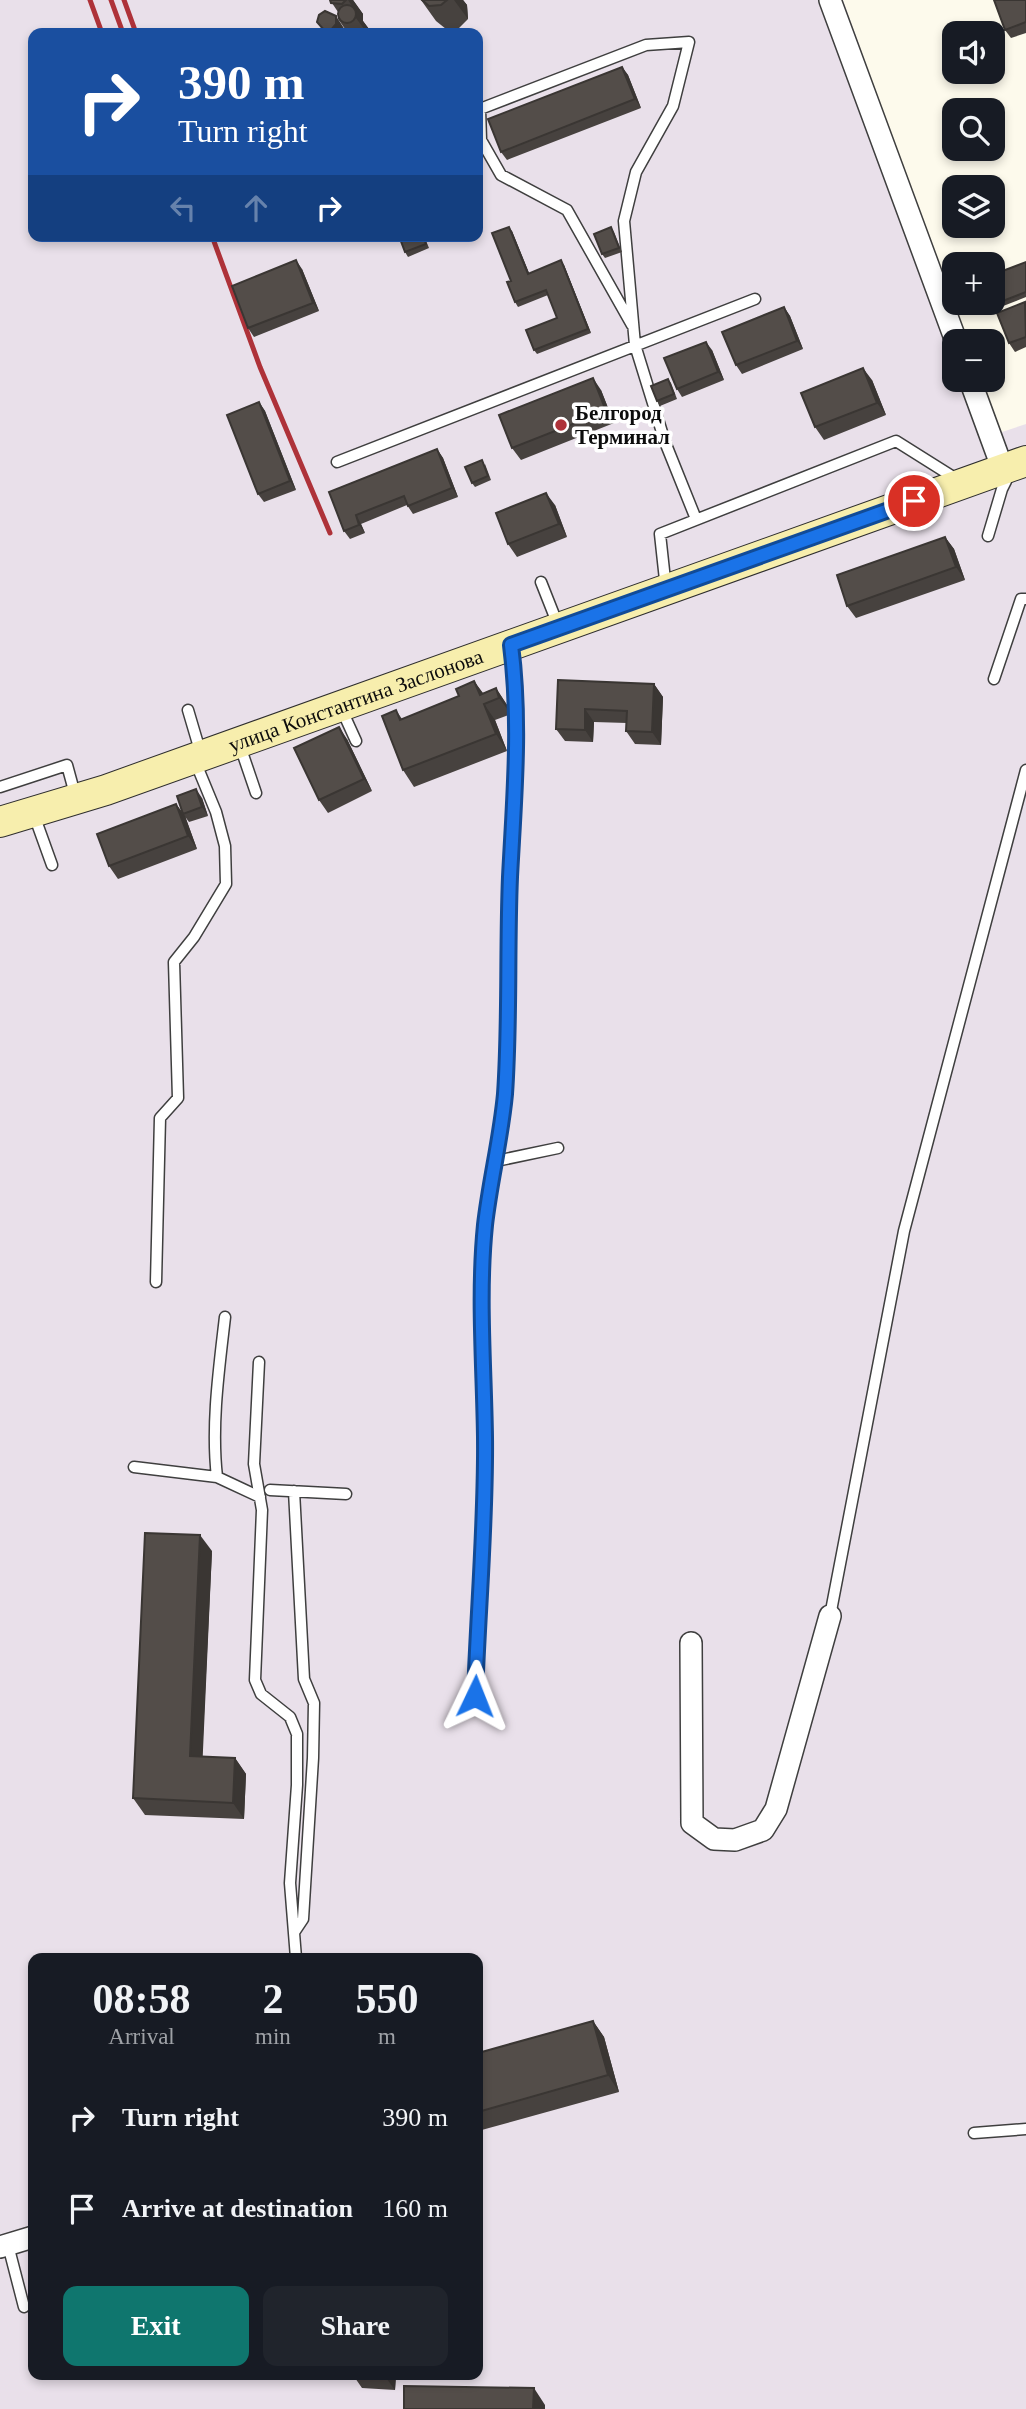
<!DOCTYPE html>
<meta charset="utf-8">
<style>
body{margin:0;font-family:Georgia,serif;background:#20242c;color:#f1f3f6;height:100vh;display:flex;flex-direction:column;font-size:26px;white-space:nowrap}
*{box-sizing:border-box;margin:0}
p{font-size:23px;color:#9ea1a6}
.icon{flex:none;width:38px;height:38px;fill:none;stroke:currentColor;stroke-width:2;stroke-linecap:round;stroke-linejoin:round}
.map{position:relative;flex:1;overflow:hidden}
.drawer{position:absolute;left:28px;top:1953px;width:455px;height:427px;display:flex;flex-direction:column;background:#171b24;border-radius:14px;box-shadow:0 4px 10px #0003}
.drawer>*{flex:none}
.hud{position:absolute;left:28px;top:28px;width:455px;height:214px;border-radius:14px;box-shadow:0 4px 10px #0003;background:#1a4fa0;color:#fff;overflow:hidden}
.tools{position:absolute;left:942px;top:21px;display:grid;gap:14px}
.tools a{display:grid;place-items:center;width:63px;height:63px;border-radius:14px;background:#171b24;box-shadow:0 4px 10px #0003;font-size:35px}
.pin{position:absolute;display:grid;place-items:center;width:60px;height:60px;color:#fff;margin:-30px;border:4px solid #fff;border-radius:50%;box-shadow:0 2px 7px #0007}
.me{position:absolute;width:77px;margin:-38px;rotate:2deg;stroke-linejoin:round;filter:drop-shadow(0 0 5px #0008)}
.turn{display:flex;align-items:center;gap:24px;height:147px;padding:0 35px;font-size:32px}
.turn .icon{width:91px;height:91px;stroke-width:2.5}
.turn b{display:block;font-size:49px;line-height:60px}
.lanes{display:flex;align-items:center;height:66px;padding:0 35px;background:#0003;justify-content:center;gap:35px;direction:ltr}
.lanes .off{opacity:.35}
.eta{display:flex;justify-content:space-evenly;align-items:center;height:119px;text-align:center}
.eta b{font-size:42px;font-weight:600;line-height:49px}
.action{display:flex;gap:14px;margin-top:auto;padding:14px 35px}
.action a{flex:1;height:80px;border-radius:14px;background:#0f766e;color:#fff;font-size:28px;font-weight:600;line-height:80px;text-align:center}
.action a+a{background:#20242c;color:#f1f3f6}
ul{padding:0;list-style:none}
li{display:flex;align-items:center;gap:21px;height:91px;padding:0 35px}
li div{flex:1}
li b{display:block;font-size:26px}
li em{font-style:normal}
.map>svg:first-child{display:block}
.industrial{fill:#e9e0ea;fill-rule:evenodd}
.lines{fill:none;stroke-linecap:round;stroke-linejoin:round}
.lane-casing{stroke:#3f3f3f;stroke-width:13}
.street-casing{stroke:#3f3f3f;stroke-width:24}
.secondary-casing{stroke:#2e2e2e;stroke-width:32}
.lane{stroke:#fff;stroke-width:10}
.street{stroke:#fff;stroke-width:21}
.secondary{stroke:#f7eead;stroke-width:30}
.rail{stroke:#ae3239;stroke-width:5}
.wall{fill:#47423f}
.shaded-wall{fill:#3a3633}
.building{fill:#534d49;stroke:#3a3633;stroke-width:2}
.route-casing{stroke:#114b97;stroke-width:18}
.route{stroke:#1a73e8;stroke-width:12}
.poi-dot{fill:#ae3239;stroke:#fff;stroke-width:2.5}
.labels{text-anchor:middle;stroke-width:7;stroke-linejoin:round;paint-order:stroke}
.poi-label{font-size:21px;font-weight:bold;fill:#0c0c0c;stroke:#fff;text-anchor:start}
.street-label{font-size:21px;fill:#0c0c0c;stroke:#fff}
</style>
<div class="map">
<svg width="1026" height="2409" viewBox="0 0 1026 2409">
<rect width="100%" height="100%" fill="#fdfaec"/>
<path class="industrial" d="M0,0h843l123,341h-12v39h26l19,53 27,-9v1985h-1026zM33,33h445v203h-445zM33,1958h445v417h-445z"/>
<g class="lines">
<defs>
<path id="lane" d="M632,325l-65,-115 -66,-35 -20,-35 -1,-31 166,-64 43,-3 -16,64 -37,66 -12,49 11,124 30,97 31,77
M337,462l418,-163
M988,536l14,-47 4,-8 -2,-8
M541,582l17,43
M666,589l-6,-55 236,-93 62,39
M994,679l27,-80h5
M341,708l15,33
M188,710l13,44
M240,746l16,47
M0,787l67,-22 9,33
M34,815l18,50
M496,1161l62,-13
M156,1282l4,-164 18,-20 -4,-136 20,-25 32,-53 -1,-38 -9,-34 -21,-51
M225,1317c-6,52 -14,108 -8,160l43,20
M259,1362l-5,102 8,46 -7,170 6,14 29,23 7,17v51l-7,98 6,75
M134,1467l83,10
M270,1490l76,4
M294,1491l10,188 10,24 -1,55 -10,161 -8,12
M830,1616l74,-385 122,-461
M475,1696l10,-257 -3,-110 1,-71 3,-36 17,-109 6,-95 1,-128 7,-149 -1,-44 -5,-49
M974,2133l52,-4
M8,2245l16,62"/>
<path id="street" d="M830,0l126,341
M970,380l33,90
M691,1643l1,180 22,16 21,1 28,-10 13,-21 54,-193
M0,2247l33,-10"/>
<g id="secondary">
<path id="s1" d="M0,822l106,-32 920,-329"/>
</g>
</defs>
<use href="#lane" class="lane-casing"/>
<use href="#street" class="street-casing"/>
<use href="#secondary" class="secondary-casing"/>
<use href="#lane" class="lane"/>
<use href="#street" class="street"/>
<use href="#secondary" class="secondary"/>
<path class="rail" d="M90,0l12,33
M111,0l12,33
M124,0l12,33
M212,236l48,131 70,166"/>
</g>
<path class="wall" d="M330,0h23l10,14v7l9,12h-24l-10,-14v-7z
M421,0h42l4,5 1,14 -10,10h-12l-10,-8z
M1026,0v33l-15,5 -6,-8z
M317,22l30,11h-22z
M622,67l6,8 13,33 -134,52 -6,-8z
M611,227l3,5 8,20 -17,6 -3,-4z
M512,231l17,42 35,-8 27,68 -54,21 -3,-4 23,-32 -9,-23 -30,12 -3,-5 -4,-21z
M424,236l5,12 -21,9 -3,-5z
M1026,262v35l-28,11 -3,-4z
M302,269l17,42 -65,26 -6,-9z
M1026,304v43l-11,5 -6,-9z
M784,307l6,9 13,33 -61,25 -6,-9z
M712,350l12,30 -42,17 -5,-8z
M668,379l3,4 6,16 -17,7 -3,-5z
M872,380l14,35 -62,25 -9,-13z
M601,390l13,33 -93,37 -9,-12z
M259,402l6,9 31,79 -32,12 -6,-8z
M437,449l6,9 15,39 -45,17 -6,-9 -46,19 4,9 -15,6 -6,-8 -15,-39z
M485,464l6,16 -16,7 -3,-4z
M555,505l12,32 -50,20 -9,-13z
M945,537l9,12 11,31 -109,38 -9,-12z
M558,680l96,4 9,13 -2,48 -26,-1 -9,-13 1,-8 -33,-1 -1,20 -28,-1 -9,-12z
M474,681l9,12 13,-5 11,17 4,9 -16,6 12,31 -93,36 -11,-17 -7,-60 6,9 57,-23z
M347,739l25,52 -44,22 -9,-13z
M202,798l6,18 -19,6 -6,-8z
M176,804l9,12 12,33 -79,30 -9,-13z
M212,1551l-10,206 33,1 11,16 -2,45 -99,-4 -12,-17z
M593,2021l11,16 15,55 -141,39v-78z
M353,2375h43l-1,15 -33,-2z"/>
<path class="shaded-wall" d="M348,0h5l10,14v7l9,12h-5l-11,-15v-6z
M454,0h9l4,5 1,14z
M336,16l11,17h-14l-2,-3z
M622,67l6,8 13,33 -6,-9z
M509,227l3,4 19,47 -3,-4z
M296,260l6,9 17,42 -6,-8z
M561,260l3,5 27,68 -3,-4z
M784,307l6,9 13,33 -6,-8z
M706,342l6,8 12,30 -6,-8z
M863,368l9,12 14,35 -9,-12z
M593,378l8,12 13,33 -8,-12z
M259,402l6,9 31,79 -6,-9z
M437,449l6,9 15,39 -6,-9z
M546,493l9,12 12,32 -8,-13z
M356,515l5,9 4,9 -6,-8z
M945,537l9,12 11,31 -9,-13z
M474,681l12,17 -6,-3z
M654,684l9,13 -2,48 -9,-13z
M496,688l11,17 4,9 -12,-16z
M484,704l11,16 12,31 -11,-17z
M585,709l9,13 -1,20 -8,-12z
M339,727l8,12 25,52 -8,-12z
M196,789l6,9 6,18 -6,-9z
M176,804l9,12 12,33 -9,-13z
M200,1535l12,16 -10,221 -12,-16z
M235,1758l11,16 -2,45 -11,-16z
M593,2021l11,16 15,55 -11,-17z
M384,2375h12l-1,15z
M534,2388l11,17v4h-12z"/>
<path class="building" d="M330,0h16l-4,4 -11,-1z
M422,0h25l-6,5 -12,1z
M994,0h32v22l-21,8z
M338 14a9 9 0 1 1 18 0a9 9 0 1 1-18 0Z
M325,11l11,5v8l-5,6h-7l-7,-8 2,-7z
M622,67l13,32 -134,53 -13,-33z
M509,227l19,47 33,-14 27,69 -54,21 -8,-20 31,-12 -11,-28 -31,12 -8,-20 4,-1 -19,-48z
M611,227l8,21 -17,6 -8,-20z
M399,236h24l3,8 -21,8z
M296,260l17,43 -65,25 -16,-42z
M1026,262v30l-31,12 -3,-8v-21z
M1025,302l1,35 -17,6 -12,-30z
M784,307l13,34 -61,24 -14,-33z
M706,342l12,30 -41,17 -13,-31z
M863,368l14,35 -62,24 -14,-34z
M593,378l13,33 -94,37 -13,-33z
M668,379l6,15 -17,7 -6,-15z
M259,402l31,79 -32,13 -31,-79z
M437,449l15,39 -44,18 -4,-10 -48,19 3,10 -15,6 -15,-39z
M482,460l6,16 -16,7 -7,-16z
M546,493l13,31 -51,20 -12,-31z
M945,537l11,30 -109,39 -10,-31z
M558,680l96,4 -2,48 -26,-1 1,-20 -42,-2v21l-29,-1z
M474,681l6,14 16,-7 3,10 -15,6 12,30 -93,36 -21,-54 14,-6 4,10 59,-24 -3,-7z
M339,727l25,52 -45,21 -25,-52z
M196,789l6,18 -19,7 -6,-18z
M176,804l12,32 -79,30 -12,-32z
M145,1533l55,2 -10,221 45,2 -2,45 -100,-5z
M593,2021l15,54 -130,37v-59z
M404,2386l130,2 -1,21h-129z"/>
<g class="lines">
<defs>
<path id="route" d="M475,1696c3,-86 11,-174 10,-259 -1,-71 -7,-142 0,-212 5,-44 16,-87 20,-131 5,-72 2,-144 5,-217 4,-78 11,-154 1,-232l403,-144"/>
</defs>
<use href="#route" class="route-casing"/>
<use href="#route" class="route"/>
</g>
<circle class="poi-dot" cx="561" cy="425" r="7"/>
<g class="labels">
<g class="poi-label">
<text x="575" y="420">Белгород<tspan x="575" dy="24">Терминал</tspan></text>
</g>
<g class="street-label">
<text dy="7" stroke="none"><textPath href="#s1" startOffset="376">улица Константина Заслонова</textPath></text>
</g>
</g>
</svg>
<div class="tools">
<a><svg class="icon" aria-label="sound" viewBox="0 0 24 24"><path d="M4 9h4l5-4v14l-5-4H4zM17 9q2 3 0 6"/></svg></a>
<a><svg class="icon" aria-label="search" viewBox="0 0 24 24"><circle cx="10" cy="10" r="6"/><path d="M15 15l6 6"/></svg></a>
<a><svg class="icon" aria-label="layers" viewBox="0 0 24 24"><path d="M12 4l9 5-9 5-9-5zM3 14l9 5 9-5"/></svg></a>
<a>+</a>
<a>−</a>
</div>
<div class="pin" style="left:914px;top:501px;background:#d93025"><svg class="icon" aria-label="arrive" viewBox="0 0 24 24"><path d="M6 21V4h12l-3 4 3 4H6"/></svg></div>
<svg class="me" style="left:475px;top:1696px" viewBox="-20 -20 40 40"><path d="M0-17L14 15 0 8-14 15z" fill="#1a73e8" stroke="#fff" stroke-width="4"/></svg>
<div class="hud">
<div class="turn"><svg class="icon" aria-label="right" viewBox="0 0 24 24"><path d="M7 20v-9h11M14 6l5 5-5 5"/></svg><div><b>390 m</b>Turn right</div></div>
<div class="lanes"><svg class="icon off" aria-label="left" viewBox="0 0 24 24"><path d="M17 20v-9H6M10 6l-5 5 5 5"/></svg><svg class="icon off" aria-label="ahead" viewBox="0 0 24 24"><path d="M12 20V5M6 11l6-6 6 6"/></svg><svg class="icon" aria-label="right" viewBox="0 0 24 24"><path d="M7 20v-9h11M14 6l5 5-5 5"/></svg></div>
</div>
<section class="drawer">
<div class="eta">
<div><b>08:58</b><p>Arrival</p></div>
<div><b>2</b><p>min</p></div>
<div><b>550</b><p>m</p></div>
</div>
<ul>
<li><svg class="icon" aria-label="right" viewBox="0 0 24 24"><path d="M7 20v-9h11M14 6l5 5-5 5"/></svg><div><b>Turn right</b></div><em>390 m</em></li>
<li><svg class="icon" aria-label="arrive" viewBox="0 0 24 24"><path d="M6 21V4h12l-3 4 3 4H6"/></svg><div><b>Arrive at destination</b></div><em>160 m</em></li>
</ul>
<div class="action"><a>Exit</a><a>Share</a></div>
</section>
</div>
